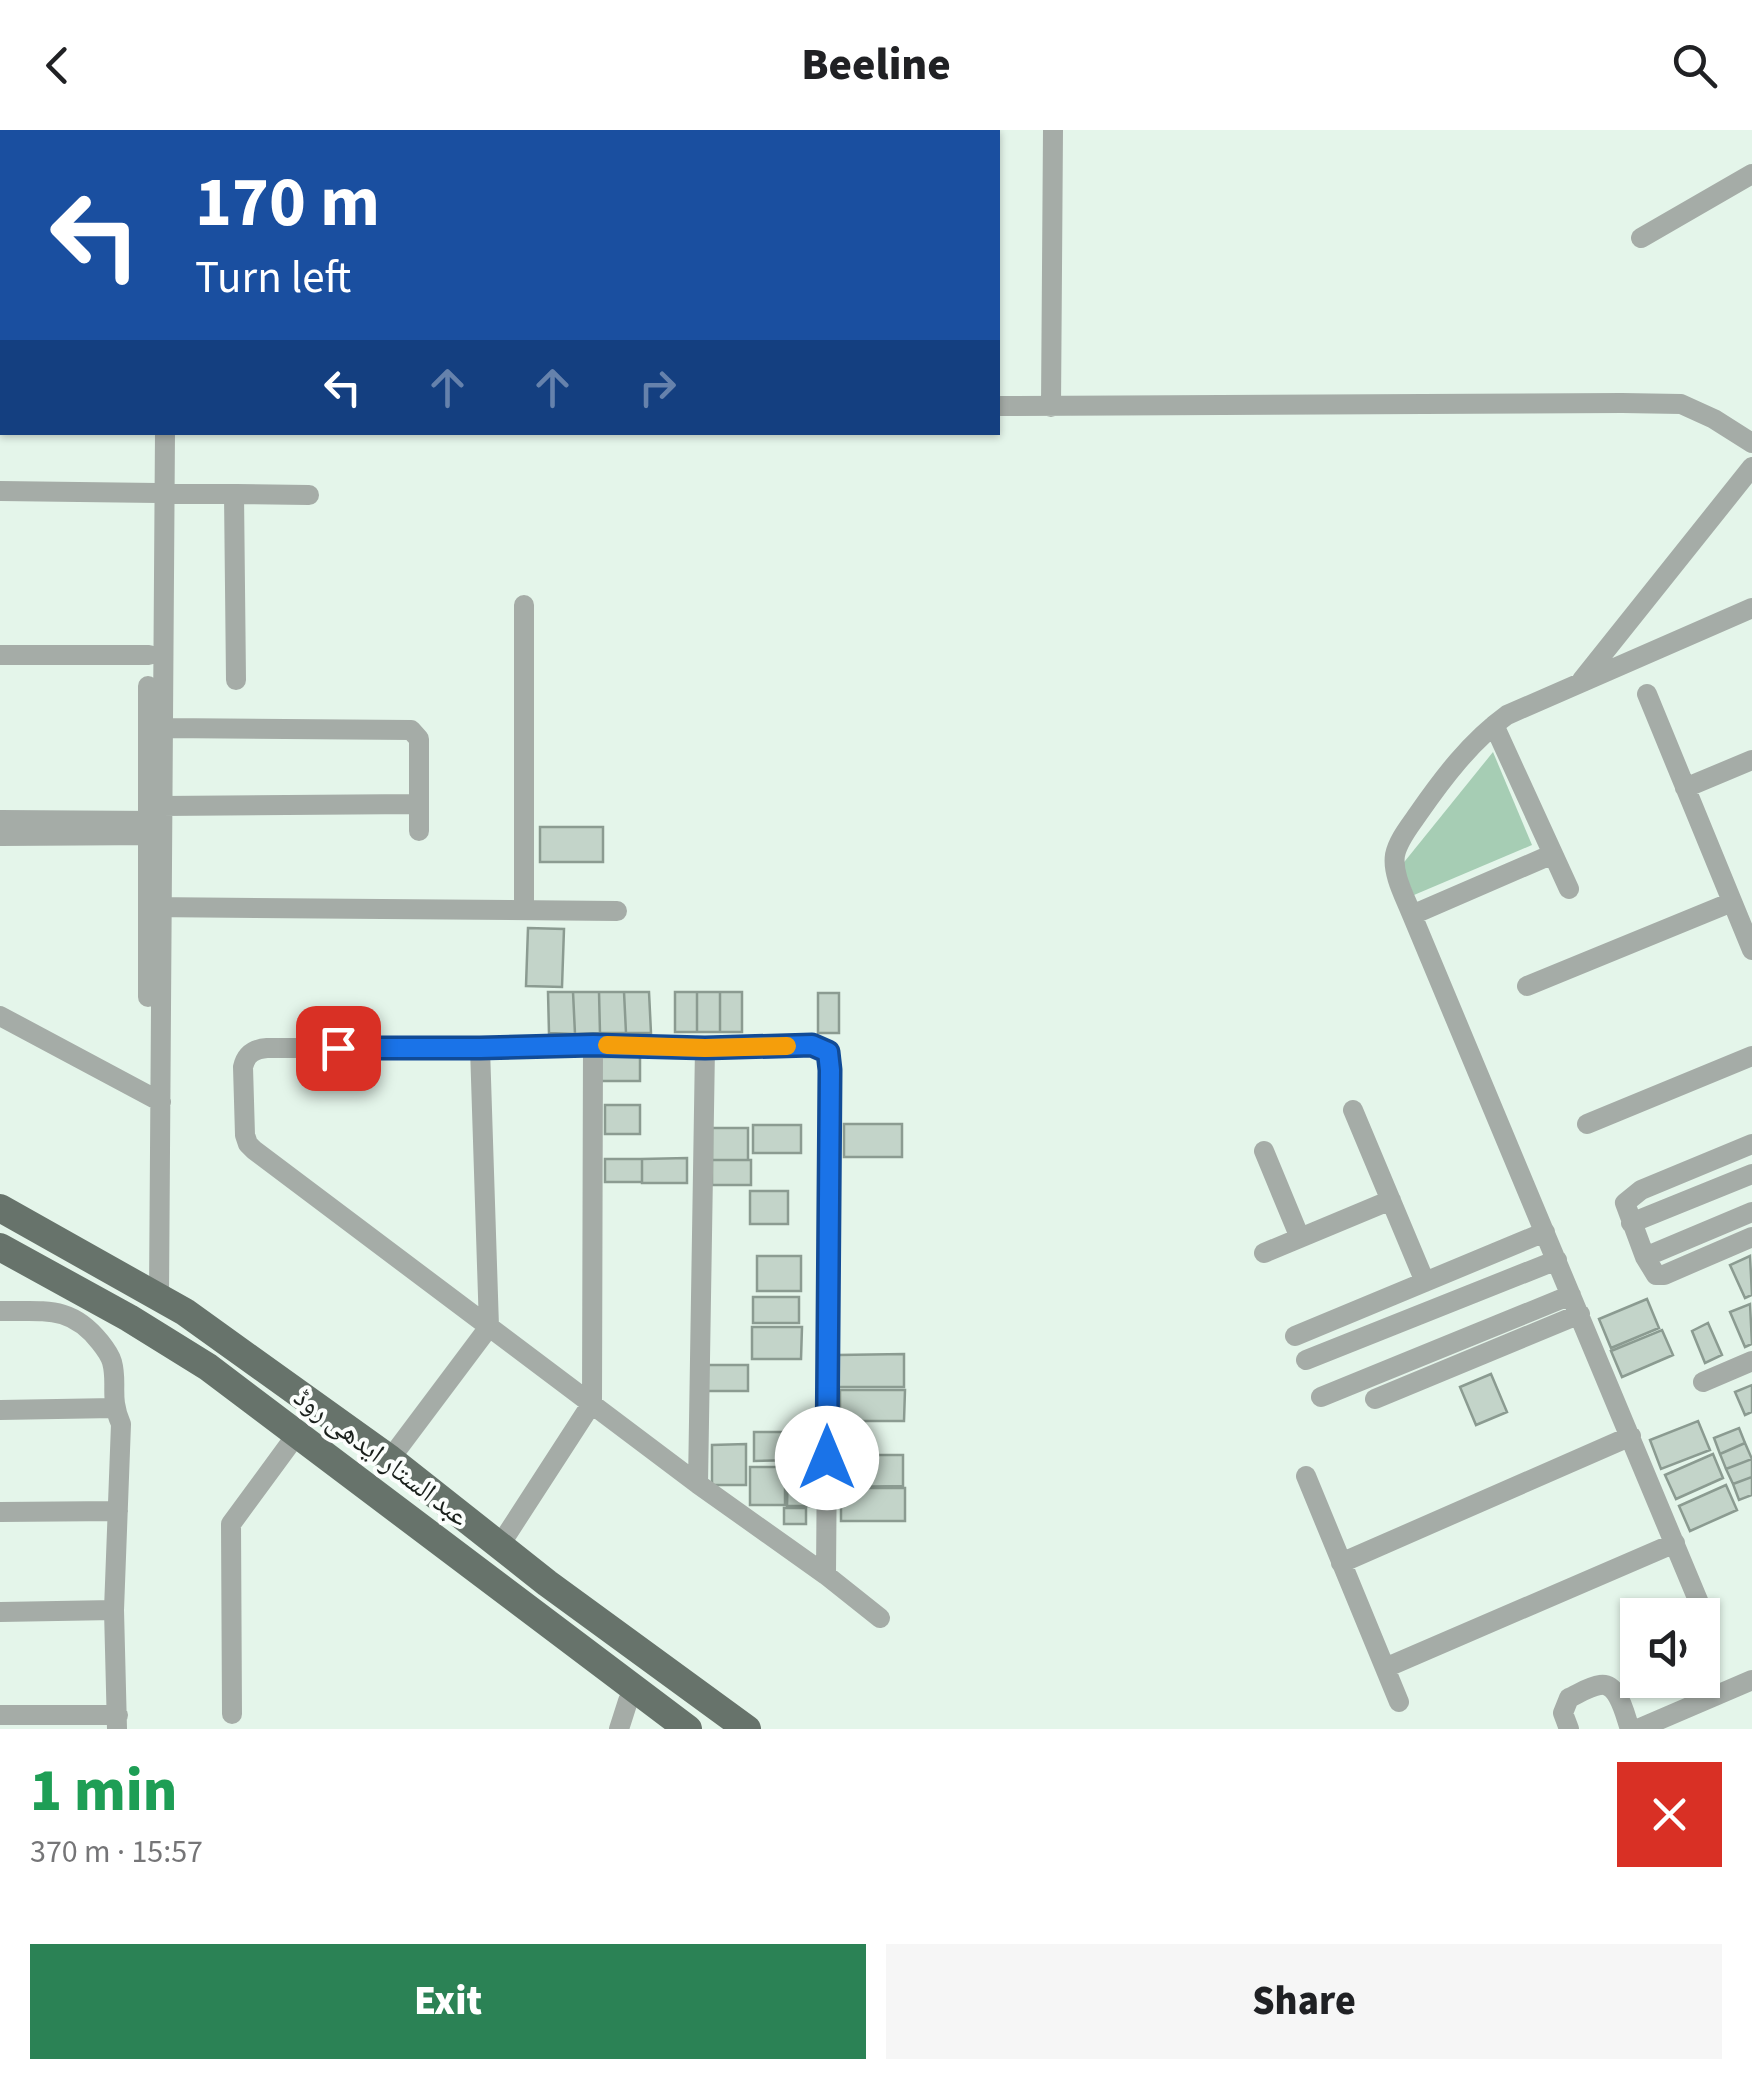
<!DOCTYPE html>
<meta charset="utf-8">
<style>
body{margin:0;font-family:"Source Sans 3","Noto Naskh Arabic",sans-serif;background:#f6f6f6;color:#202124;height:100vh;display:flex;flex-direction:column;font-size:38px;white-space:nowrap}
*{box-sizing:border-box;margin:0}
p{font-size:32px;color:#757577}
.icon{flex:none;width:55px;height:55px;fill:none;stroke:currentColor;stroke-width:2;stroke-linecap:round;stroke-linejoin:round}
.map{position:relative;height:1599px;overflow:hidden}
.details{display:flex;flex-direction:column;background:#fff;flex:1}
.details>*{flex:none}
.hud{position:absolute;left:0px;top:0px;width:1000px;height:305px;box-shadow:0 2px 8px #0004;background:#1a4fa0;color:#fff;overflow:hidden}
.buttons{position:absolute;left:1620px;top:1468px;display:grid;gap:20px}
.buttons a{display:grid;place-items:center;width:100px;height:100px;border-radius:0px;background:#fff;box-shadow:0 2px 8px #0004;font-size:50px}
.pin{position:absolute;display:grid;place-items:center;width:85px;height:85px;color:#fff;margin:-42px;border-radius:20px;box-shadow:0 5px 15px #0006}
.me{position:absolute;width:110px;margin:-55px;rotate:0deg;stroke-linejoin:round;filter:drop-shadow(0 0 8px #0008)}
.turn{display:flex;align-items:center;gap:35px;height:210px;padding:0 30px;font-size:45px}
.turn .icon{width:130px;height:130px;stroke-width:2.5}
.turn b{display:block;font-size:70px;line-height:85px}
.lanes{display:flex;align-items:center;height:95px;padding:0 30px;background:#0003;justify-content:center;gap:50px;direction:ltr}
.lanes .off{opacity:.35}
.round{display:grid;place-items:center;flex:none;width:105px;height:105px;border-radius:0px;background:#f6f6f6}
.headline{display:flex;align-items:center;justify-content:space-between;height:170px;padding:0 30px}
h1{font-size:60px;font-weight:800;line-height:75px;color:#1e9e55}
.button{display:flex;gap:20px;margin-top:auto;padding:20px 30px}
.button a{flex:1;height:115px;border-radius:0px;background:#2b8255;color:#fff;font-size:40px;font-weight:800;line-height:115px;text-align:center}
.button a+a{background:#f6f6f6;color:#202124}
header{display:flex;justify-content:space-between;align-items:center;height:130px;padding:0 30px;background:#fff;font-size:45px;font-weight:800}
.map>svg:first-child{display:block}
.green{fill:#a6cdb4}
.building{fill:#c3d4c9;stroke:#8b9b91;stroke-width:2.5}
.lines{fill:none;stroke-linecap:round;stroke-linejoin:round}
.minor{stroke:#a5aca7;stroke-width:20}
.major{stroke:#67736b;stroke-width:28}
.route-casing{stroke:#114b97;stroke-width:25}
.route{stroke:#1a73e8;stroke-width:18}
.slow{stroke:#f59e0b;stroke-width:18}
.labels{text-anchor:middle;stroke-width:8;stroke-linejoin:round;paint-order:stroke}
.street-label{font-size:28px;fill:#1b211d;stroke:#fbfefc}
</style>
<header><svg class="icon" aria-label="back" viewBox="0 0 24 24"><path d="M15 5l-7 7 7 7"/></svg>Beeline<svg class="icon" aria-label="search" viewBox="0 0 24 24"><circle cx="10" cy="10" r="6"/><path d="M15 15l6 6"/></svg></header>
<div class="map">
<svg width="1752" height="1599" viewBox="0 0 1752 1599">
<rect width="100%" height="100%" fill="#e4f5ea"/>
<path class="green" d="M1493,622l39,93 -118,50 -13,-29z"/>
<path class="building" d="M540,697h63v35h-63z
M528,798l36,1 -2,58 -36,-1z
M548,862h25l2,42 -26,-1z
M573,862h26l1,41 -25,1z
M599,862h25l2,41h-26z
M624,862h25l2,41h-25z
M675,862h22v40h-22z
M697,862h23v40h-23z
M720,862h22v40h-22z
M818,863h21v40h-21z
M600,927h40v24h-40z
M605,975h35v29h-35z
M844,994h58v33h-58z
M753,995h48v28h-48z
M712,998h36v32h-36z
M687,1028v25h-45v-24z
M605,1029h37v23h-37z
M712,1030h39v25h-39z
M750,1061h38v33h-38z
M757,1126h44v35h-44z
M1750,1126l2,39 -7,3 -15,-33z
M753,1167h46v26h-46z
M1647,1169l12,29 -48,20 -12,-29z
M1750,1174l2,40 -7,3 -15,-35z
M1708,1193l14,32 -17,8 -13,-32z
M752,1197h50l-1,32h-49z
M1662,1200l11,25 -51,22 -11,-26z
M904,1224v33h-66v-32z
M706,1235h42v26h-42z
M1491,1244l16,38 -31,13 -16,-38z
M1752,1255v27l-7,3 -10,-23z
M840,1260h65l-1,31h-64z
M1698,1291l12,29 -49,19 -11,-29z
M1739,1298l6,15 -25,11 -6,-16z
M754,1302h44v28l-44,1z
M1745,1313l7,16 -26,10 -6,-15z
M746,1314v41h-34v-40z
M1713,1324l10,24 -47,21 -11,-24z
M839,1325h64v31l-64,1z
M1752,1329v18l-19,7 -7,-15z
M788,1335h21v41h-22z
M750,1337h35v38h-35z
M1752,1347v18l-13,5 -6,-16z
M1726,1355l11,25 -47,21 -11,-25z
M841,1358h64v33h-64z
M784,1378h22v16h-22z"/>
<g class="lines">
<path class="minor" d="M1641,108l111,-64
M0,269h2
M998,276l624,-3 59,1 33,15 38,24
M1051,277l2,-277
M0,361l309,4
M234,364l2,186
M524,475v305
M0,525h149
M1582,550l170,-213
M1647,564l105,256
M1494,595l75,164
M162,598l249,2 8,9v92
M1685,658l67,-28
M162,676l256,-2
M0,690l158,1
M0,706l159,-1
M149,777l468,4
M1412,785l141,-61
M1527,856l205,-84
M148,867v-311
M0,886l161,86
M1353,980l72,172
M1587,994l165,-68
M1752,1014l-111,46 -16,13 20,54 11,18h8l88,-38
M1264,1021l36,87
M1631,1093l121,-49
M1264,1123l127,-53
M1645,1127l107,-45
M159,1166l6,-864
M0,1181c43,1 70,-7 100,31 4,5 10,13 12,20 6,22 -3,35 9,62l-7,186 3,119
M1295,1206l250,-104
M1306,1230l251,-100
M1703,1252l49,-21
M1321,1267l250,-102
M1375,1269l205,-85
M0,1280l114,-2
M390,1329l99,-132 -9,-279
M1306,1346l93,226
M698,1354l7,-436
M0,1382l118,-1
M500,1415l92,-142 1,-358
M1341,1433l290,-127
M826,1445l4,-514 -2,-9 -16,-7 -107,3 -112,-3 -113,3h-213c-13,1 -21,6 -24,19l2,68 3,9 6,6 444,334 128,91 54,43
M0,1482l114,-2
M1705,1487l-293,-702c-7,-18 -20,-41 -17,-60 3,-15 15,-29 23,-41 25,-36 53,-73 89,-99l245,-107
M1385,1538l290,-125
M232,1584l-1,-190 66,-90
M0,1585h118
M619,1599l9,-28 8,-9
M1569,1599l-6,-16 6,-15c9,-4 21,-12 31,-13 19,-3 25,31 30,44
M1638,1599l114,-49"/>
<path class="major" d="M0,1078l185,104 205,147 157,124 200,146
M0,1117l129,71 79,49 480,362"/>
</g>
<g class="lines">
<defs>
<path id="route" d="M338,918h142l113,-3 112,3 107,-3 16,7 2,18 -3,388"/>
</defs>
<use href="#route" class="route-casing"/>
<use href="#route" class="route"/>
<path class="slow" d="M607,915l98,3 82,-2"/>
</g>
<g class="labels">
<g class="street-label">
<text transform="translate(382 1326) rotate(37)" y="10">عبد الستار ایدھی روڈ</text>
</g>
</g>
</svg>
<div class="buttons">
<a><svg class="icon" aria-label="sound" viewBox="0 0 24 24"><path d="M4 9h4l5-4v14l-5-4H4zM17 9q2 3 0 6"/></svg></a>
</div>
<div class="pin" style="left:338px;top:918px;background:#d93025"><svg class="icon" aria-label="arrive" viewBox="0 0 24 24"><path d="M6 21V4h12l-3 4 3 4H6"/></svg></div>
<svg class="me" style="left:827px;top:1328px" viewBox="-20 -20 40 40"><circle r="19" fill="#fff"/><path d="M0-13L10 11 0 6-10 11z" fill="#1a73e8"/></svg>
<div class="hud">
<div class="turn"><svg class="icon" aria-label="left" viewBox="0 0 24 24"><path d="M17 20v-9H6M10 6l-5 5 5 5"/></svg><div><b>170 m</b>Turn left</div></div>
<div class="lanes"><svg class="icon" aria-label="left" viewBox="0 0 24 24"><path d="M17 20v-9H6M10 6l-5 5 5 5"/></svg><svg class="icon off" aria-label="ahead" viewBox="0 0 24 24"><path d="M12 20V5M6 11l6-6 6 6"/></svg><svg class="icon off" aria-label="ahead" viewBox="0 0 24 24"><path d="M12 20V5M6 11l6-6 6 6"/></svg><svg class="icon off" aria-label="right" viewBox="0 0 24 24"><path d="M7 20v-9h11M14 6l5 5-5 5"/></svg></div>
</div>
</div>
<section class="details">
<div class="headline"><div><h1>1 min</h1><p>370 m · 15:57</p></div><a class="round" style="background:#d93025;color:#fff"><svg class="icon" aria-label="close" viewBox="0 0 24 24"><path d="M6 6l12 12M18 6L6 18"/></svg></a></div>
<div class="button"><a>Exit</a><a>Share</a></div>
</section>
